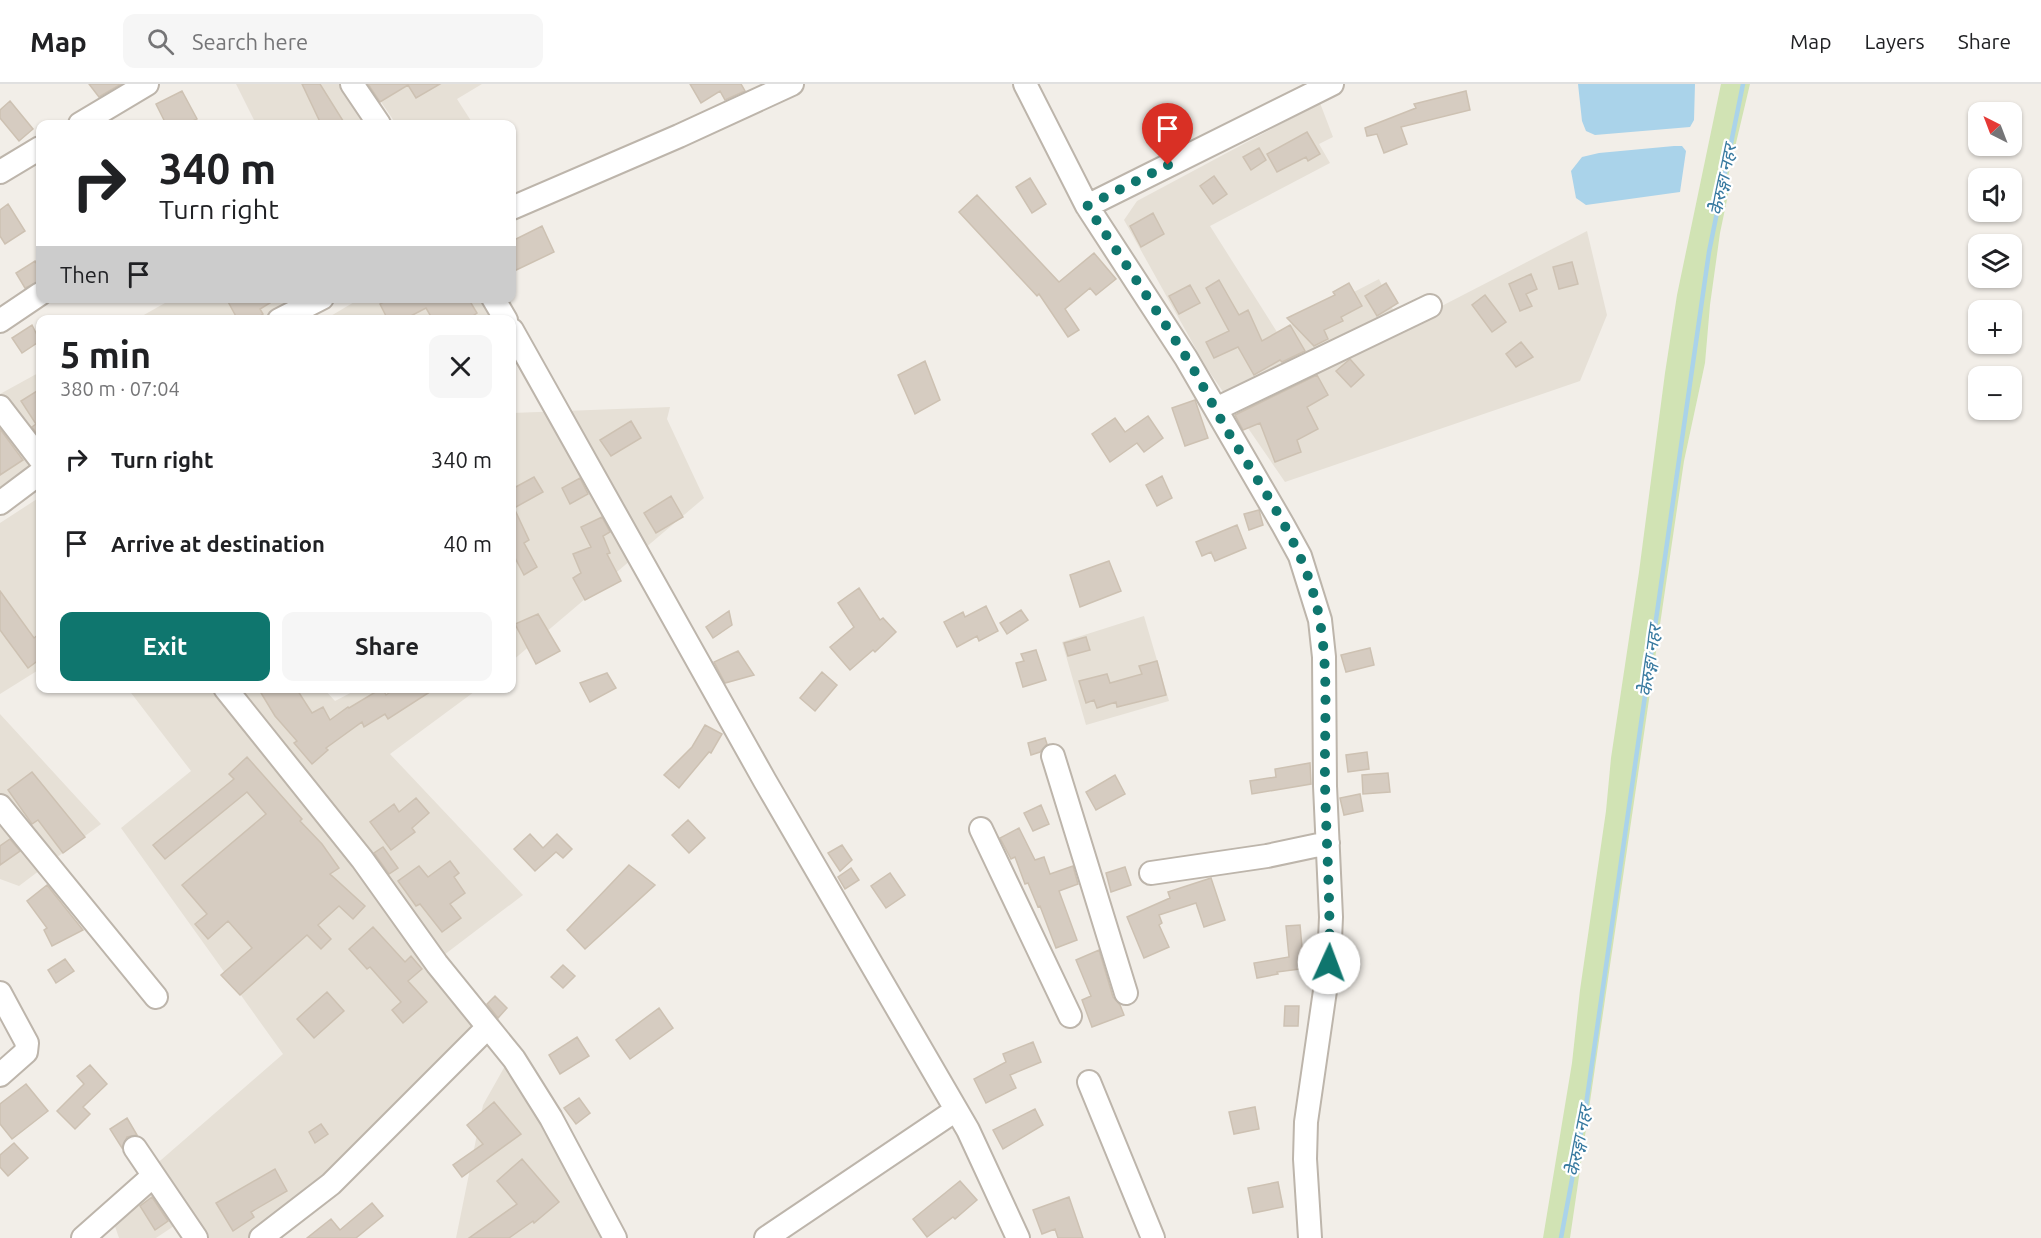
<!DOCTYPE html>
<meta charset="utf-8">
<style>
body{margin:0;font-family:Ubuntu,"Noto Sans Devanagari",sans-serif;background:#f6f6f6;color:#202124;height:100vh;display:flex;flex-direction:column;font-size:22px;white-space:nowrap}
*{box-sizing:border-box;margin:0}
p{font-size:20px;color:#757577}
.icon{flex:none;width:33px;height:33px;fill:none;stroke:currentColor;stroke-width:2;stroke-linecap:round;stroke-linejoin:round}
.map{position:relative;flex:1;overflow:hidden}
.panel{position:absolute;left:36px;top:231px;width:480px;height:378px;display:flex;flex-direction:column;background:#fff;border-radius:12px;box-shadow:0 2px 4px #0004}
.panel>*{flex:none}
.top-card{position:absolute;left:36px;top:36px;width:480px;height:183px;border-radius:12px;box-shadow:0 2px 4px #0004;background:#fff;color:#202124;overflow:hidden}
.needle{width:39px;rotate:318deg}
.tools{position:absolute;left:1968px;top:18px;display:grid;gap:12px}
.tools a{display:grid;place-items:center;width:54px;height:54px;border-radius:12px;background:#fff;box-shadow:0 2px 4px #0004;font-size:30px}
.pin{position:absolute;display:grid;place-items:center;width:51px;height:51px;color:#fff;margin:-62px -26px;border-radius:50% 50% 50% 0;rotate:-45deg;box-shadow:0 0 6px #0007}
.pin .icon{rotate:45deg}
.me{position:absolute;width:66px;margin:-33px;rotate:2deg;stroke-linejoin:round;filter:drop-shadow(0 0 4px #0008)}
.turn{display:flex;align-items:center;gap:21px;height:126px;padding:0 24px;font-size:27px}
.turn .icon{width:78px;height:78px;stroke-width:2.5}
.turn b{display:block;font-size:42px;line-height:51px}
.then{display:flex;align-items:center;height:57px;padding:0 24px;background:#0003;gap:12px;font-size:22px}
.round{display:grid;place-items:center;flex:none;width:63px;height:63px;border-radius:12px;background:#f6f6f6}
.headline{display:flex;align-items:center;justify-content:space-between;height:102px;padding:0 24px}
h1{font-size:36px;font-weight:700;line-height:45px}
.button{display:flex;gap:12px;margin-top:auto;padding:12px 24px}
.button a{flex:1;height:69px;border-radius:12px;background:#0f766e;color:#fff;font-size:24px;font-weight:700;line-height:69px;text-align:center}
.button a+a{background:#f6f6f6;color:#202124}
ul{padding:0;list-style:none}
li{display:flex;align-items:center;gap:18px;height:84px;padding:0 24px}
li div{flex:1}
li b{display:block;font-size:22px}
li em{font-style:normal}
header{display:flex;align-items:center;gap:36px;box-sizing:border-box;height:84px;padding:0 30px;background:#fff;border-bottom:2px solid #e0e0e0}
header strong{font-size:28px}
nav{display:flex;gap:33px;margin-inline-start:auto;font-size:21px}
.search{width:420px;height:54px;background:#f6f6f6;display:flex;align-items:center;gap:15px;box-sizing:border-box;padding:0 21px;border-radius:12px;color:#757577;font-size:22px}
.map>svg:first-child{display:block}
.residential{fill:#e6e0d6}
.green{fill:#d1e3b4}
.water{fill:#aad3ea}
.lines{fill:none;stroke-linecap:round;stroke-linejoin:round}
.stream{stroke:#aad3ea;stroke-width:4.5}
.building{fill:#d6ccc1;stroke:#cdc1b2;stroke-width:1.5}
.minor-casing{stroke:#bdb5ab;stroke-width:26}
.minor{stroke:#fff;stroke-width:22}
.route{stroke:#0f766e;stroke-width:10;stroke-dasharray:0 18}
.labels{text-anchor:middle;stroke-width:4.5;stroke-linejoin:round;paint-order:stroke}
.water-label{font-size:18px;font-style:italic;fill:#387aa0;stroke:#fff}
</style>
<header>
<strong>Map</strong>
<div class="search"><svg class="icon" aria-label="search" viewBox="0 0 24 24"><circle cx="10" cy="10" r="6"/><path d="M15 15l6 6"/></svg>Search here</div>
<nav><a>Map</a><a>Layers</a><a>Share</a></nav>
</header>
<div class="map">
<svg width="2041" height="1154" viewBox="0 0 2041 1154">
<rect width="100%" height="100%" fill="#f2eee8"/>
<path class="residential" d="M236,0h104l27,40h-111z
M369,0h113l-25,15 16,25h-77z
M1320,19l13,34 -14,7 11,19 -120,63 67,106 102,-53 22,48 186,-96 20,84 -27,66 -295,101 -79,-115 -82,-147 13,-19z
M361,214l123,1 12,21h-172z
M172,215h147l-34,20 -150,1z
M40,288v80l-40,-43v-15z
M670,323l-3,12 37,79 -192,163v-248z
M0,331l40,48 -40,34z
M40,413v172l-40,25v-171z
M1144,532l25,85 -83,24 -24,-83z
M128,605h87l268,343 -152,152 -81,54h-49l-15,-20 -30,20h-37l-11,-32 175,-152 -162,-226 70,-57z
M231,605h93l11,12 23,-12h120l-88,65 133,141 -83,63z
M0,630l101,110 -82,62 -19,-7z
M505,982l33,46 70,126h-152l27,-133z"/>
<path class="green" d="M1721,0h29l-23,97 2,9 -9,43 -10,72 -5,58 -21,98 -114,777h-27l29,-175 8,-73 26,-179 5,-53 28,-186 26,-199 12,-78z"/>
<path class="water" d="M1578,0h117l-1,36 -4,7 -95,8 -9,-4 -4,-10z
M1674,62h8l4,5 -6,41 -94,13 -10,-7 -5,-27 11,-14 17,-4z"/>
<g class="lines">
<path class="stream" d="M1561,1154l25,-133 123,-853 34,-168"/>
</g>
<path class="building" d="M89,0h32l-22,13z
M302,0h18l25,40h-24z
M368,0h72l-24,14 -8,-13 -28,17z
M690,0h51l4,7 -20,9 -5,-9 -19,12z
M182,7l15,28 -11,5h-20l-10,-20z
M1466,7l4,19 -69,17 6,17 -23,9 -7,-19 -10,2 -2,-8 51,-20 -2,-4z
M10,17l23,28 -14,12 -19,-23v-8z
M1307,48l13,22 -12,7 -2,-4 -29,15 -10,-18z
M1259,64l7,12 -15,10 -8,-13z
M1214,92l13,18 -14,10 -13,-18z
M1030,94l16,26 -14,9 -16,-26z
M977,111l82,87 35,-29 22,26 -20,16 -6,-7 -25,21 14,21 -11,7 -29,-43 -2,2 -78,-84z
M8,120l17,27 -20,13 -5,-8v-26z
M1153,129l11,21 -23,13 -11,-21z
M542,142l12,26 -42,20v-31z
M35,177l5,8v12l-15,7 -9,-15z
M1572,178l6,22 -19,5 -6,-22z
M1531,190l6,15 -11,5 6,12 -12,5 -11,-27z
M1219,196l20,35 9,-5 14,31 28,-16 15,26 -23,11 -2,-2 -26,15 -16,-28 -24,11 -8,-16 23,-11 -23,-43z
M1349,199l13,23 -21,11 2,4 -19,9 4,9 -14,7 -27,-28 48,-23 -2,-3z
M1386,199l12,20 -21,13 -12,-20z
M1190,201l10,18 -21,11 -10,-18z
M1485,211l21,27 -14,10 -20,-27z
M226,214h52l-18,11 3,5 -9,6h-16z
M391,214h77l9,15 -10,7h-34l-7,-12 -23,12h-15l-8,-16z
M32,241l8,16 -18,12 -10,-15z
M1521,258l12,15 -17,10 -10,-13z
M1350,275l14,16 -13,12 -15,-16z
M925,277l15,39 -25,14 -17,-39z
M1317,291l11,20 -21,12 11,22 -21,11 4,12 -26,10 -15,-39 -17,7 -8,-15z
M40,305v49l-8,-11 4,-3 -15,-23z
M1195,316l13,38 -23,8 -13,-38z
M1148,332l15,22 -19,14 -7,-9 -27,19 -18,-28 23,-16 10,14z
M631,337l10,17 -30,18 -11,-16z
M0,345l23,31 -23,15z
M1162,392l10,22 -15,8 -11,-21z
M534,393l9,15 -29,16 15,32 -5,3 13,24 -13,8 -12,-23v-63z
M580,394l8,16 -18,10 -8,-16z
M671,412l12,21 -27,16 -12,-20z
M1259,426l4,15 -14,5 -5,-16z
M602,433l8,15 -7,4 7,17 -3,1 14,27 -36,19 -12,-22 8,-5 -8,-19 18,-7 -10,-20z
M1237,441l9,23 -31,13 -4,-9 -9,4 -6,-14z
M1109,477l12,30 -41,16 -10,-32z
M859,504l21,32 3,-2 13,14 -21,20 -2,-2 -23,20 -20,-23 24,-20 -16,-24z
M0,507l34,47 6,-5v26l-12,9 -28,-38z
M986,522l12,25 -19,10 -2,-5 -20,11 -13,-25 19,-10 2,5z
M1021,526l7,10 -21,14 -7,-11z
M729,527l3,14 -19,13 -7,-11z
M538,530l22,37 -24,13 -21,-40z
M1086,553l4,13 -22,6 -4,-13z
M1370,564l4,17 -28,7 -5,-17z
M1036,566l10,30 -23,7 -7,-24 8,-2 -3,-7z
M738,567l16,24 -29,8 -11,-21z
M1157,577l9,34 -49,12 -1,-5 -19,6 -3,-8 -8,3 -7,-22 28,-7 3,9 32,-9 -3,-8z
M822,588l15,13 -22,26 -15,-13z
M607,589l9,15 -26,14 -10,-19z
M258,604h38l16,25 11,-6 7,13 18,-13 1,1 33,-20 4,7 10,-7h40l-48,31 -3,-5 -21,13 -2,-5 -36,26 2,2 -16,14 -18,-21 3,-2 -22,-25z
M705,641l17,9 -11,19 -2,-1 -30,36 -15,-13 28,-28z
M1045,654l2,6 -7,8 -9,3 -3,-12z
M1367,668l2,17 -21,3 -2,-17z
M247,673l55,62 -2,2 22,23 17,24 -9,6 35,32 -12,13 -14,-13 -21,19 13,14 -10,10 -14,-14 -67,60 -19,-20 31,-27 -24,-27 -20,18 -13,-15 12,-10 -25,-29 84,-71 -19,-22 -82,67 -12,-14 81,-66 -5,-5z
M1310,679l1,21 -59,10 -2,-13 26,-4 -1,-8z
M32,688l53,65 -22,16 -25,-33 -6,4 -24,-34z
M1388,689l2,19 -27,2 -1,-19z
M1115,691l10,19 -29,16 -10,-18z
M1360,710l3,17 -19,4 -4,-17z
M416,714l13,15 -17,15 3,4 -24,18 -21,-28 24,-18 5,8z
M1041,721l8,19 -16,7 -9,-18z
M688,736l17,18 -16,15 -17,-18z
M1019,744l16,32 9,-3 6,17 23,-8 5,18 -19,7 18,49 -21,8 -16,-42 -2,1 -10,-24 -3,1 -10,-27 -4,2 -11,-21z
M530,750l13,14 14,-14 15,15 -9,9 -7,-6 -21,19 -21,-22z
M10,755l10,12 -20,14v-19z
M842,761l10,15 -12,11 -12,-18z
M383,763l15,21 -9,6 -15,-21z
M450,777l9,12 -5,4 11,16 -15,11 11,14 -19,14 -22,-28 -4,2 -18,-25 21,-15 9,11z
M629,781l26,20 -70,64 -18,-19z
M1125,783l6,18 -20,7 -5,-19z
M851,784l8,12 -14,9 -7,-12z
M890,789l15,22 -19,13 -15,-22z
M1211,794l14,42 -21,7 -8,-24 -37,12 3,8 -3,2 10,22 -25,11 -17,-41 43,-19 -2,-6z
M47,801l36,45 -31,16 -8,-16 3,-2 -20,-27z
M1300,841l2,22 10,-2 2,22 -37,5 1,2 -21,4 -3,-15 35,-6 -3,-31z
M373,843l32,35 6,-6 11,13 -14,12 19,21 -24,21 -11,-13 9,-8 -31,-35 -3,2 -18,-20z
M1099,866l14,47 7,8 4,10 -32,12 -10,-27 9,-4 -15,-36z
M65,875l9,12 -18,12 -8,-13z
M563,881l12,11 -12,12 -12,-11z
M327,908l17,19 -30,27 -17,-19z
M495,912l12,12 -9,10 -11,-14z
M1285,922h14l-1,20h-14z
M659,924l14,20 -43,31 -14,-19z
M577,953l12,19 -29,18 -11,-19z
M1033,958l8,20 -31,13 6,13 -30,15 -12,-24 32,-17 -3,-8z
M90,981l17,19 -24,23 7,7 -15,15 -18,-18 27,-27 -7,-8z
M26,1000l22,27 -36,28 -12,-15v-20z
M579,1014l11,15 -14,11 -12,-16z
M494,1018l27,32 -59,43 -9,-12 30,-21 -16,-19z
M1255,1023l4,22 -25,5 -5,-22z
M1035,1025l8,16 -40,24 -10,-19z
M127,1034l10,17 -10,2 -5,11 -12,-19z
M321,1040l7,10 -13,9 -6,-11z
M14,1059l14,15 -20,18 -8,-9v-12z
M522,1075l37,43 -25,21 -1,-2 -24,17h-40l48,-34 -20,-23z
M275,1085l12,22 -36,21 3,5 -21,14 -17,-28z
M960,1097l17,19 -22,19 -2,-2 -26,20 -14,-18z
M1278,1098l5,25 -30,6 -5,-25z
M152,1113l16,24 -13,9 -15,-24z
M1069,1113l14,41h-25l-3,-9 -13,5 -9,-24z
M372,1119l11,13 -27,22h-49l24,-19 9,11z"/>
<g class="lines">
<defs>
<path id="minor" d="M352,0l27,40
M1025,0l62,122 99,152 97,167 17,31 20,64 4,37 1,129 6,131 -2,46 -23,159 -1,37 5,79
M80,40l67,-40
M0,88l40,-24
M1087,122l245,-122
M512,124l167,-72 113,-52
M493,214l13,22
M279,236l43,-22
M0,237l40,-27
M512,246l253,451 203,349 50,108
M0,323l40,52
M1216,325l214,-103
M0,419l40,-30
M225,604l137,171 75,105 77,95 37,59 64,120
M1053,672l73,237
M0,722l156,191
M981,745l89,187
M1151,789l116,-17 61,-13
M0,909l27,50 -1,9 -26,23
M1089,998l64,156
M135,1064l61,90
M83,1154l70,-62
M261,1154l70,-54 156,-156
M766,1154l190,-128"/>
</defs>
<use href="#minor" class="minor-casing"/>
<use href="#minor" class="minor"/>
</g>
<g class="lines">
<path class="route" d="M1168,81l-81,41c33,50 67,100 99,151 17,27 30,56 47,83 29,48 64,97 80,152 18,60 11,127 12,189 1,61 6,121 4,182"/>
</g>
<g class="labels">
<g class="water-label">
<text transform="translate(1723 96) rotate(-78)" y="6">केेरुङ्गा नहर</text>
<text transform="translate(1650 577) rotate(-82)" y="6">केेरुङ्गा नहर</text>
<text transform="translate(1579 1057) rotate(-79)" y="6">केेरुङ्गा नहर</text>
</g>
</g>
</svg>
<div class="tools">
<a><svg class="needle" viewBox="-14 -14 28 28"><path d="M0-13l5 13h-10z" fill="#e53935"/><path d="M0 13l5-13h-10z" fill="#757577"/></svg></a>
<a><svg class="icon" aria-label="sound" viewBox="0 0 24 24"><path d="M4 9h4l5-4v14l-5-4H4zM17 9q2 3 0 6"/></svg></a>
<a><svg class="icon" aria-label="layers" viewBox="0 0 24 24"><path d="M12 4l9 5-9 5-9-5zM3 14l9 5 9-5"/></svg></a>
<a>+</a>
<a>−</a>
</div>
<div class="pin" style="left:1168px;top:81px;background:#d93025"><svg class="icon" aria-label="arrive" viewBox="0 0 24 24"><path d="M6 21V4h12l-3 4 3 4H6"/></svg></div>
<svg class="me" style="left:1329px;top:879px" viewBox="-20 -20 40 40"><circle r="19" fill="#fff"/><path d="M0-13L10 11 0 6-10 11z" fill="#0f766e"/></svg>
<div class="top-card">
<div class="turn"><svg class="icon" aria-label="right" viewBox="0 0 24 24"><path d="M7 20v-9h11M14 6l5 5-5 5"/></svg><div><b>340 m</b>Turn right</div></div>
<div class="then">Then<svg class="icon" aria-label="arrive" viewBox="0 0 24 24"><path d="M6 21V4h12l-3 4 3 4H6"/></svg></div>
</div>
<section class="panel">
<div class="headline"><div><h1>5 min</h1><p>380 m · 07:04</p></div><a class="round"><svg class="icon" aria-label="close" viewBox="0 0 24 24"><path d="M6 6l12 12M18 6L6 18"/></svg></a></div>
<ul>
<li><svg class="icon" aria-label="right" viewBox="0 0 24 24"><path d="M7 20v-9h11M14 6l5 5-5 5"/></svg><div><b>Turn right</b></div><em>340 m</em></li>
<li><svg class="icon" aria-label="arrive" viewBox="0 0 24 24"><path d="M6 21V4h12l-3 4 3 4H6"/></svg><div><b>Arrive at destination</b></div><em>40 m</em></li>
</ul>
<div class="button"><a>Exit</a><a>Share</a></div>
</section>
</div>
